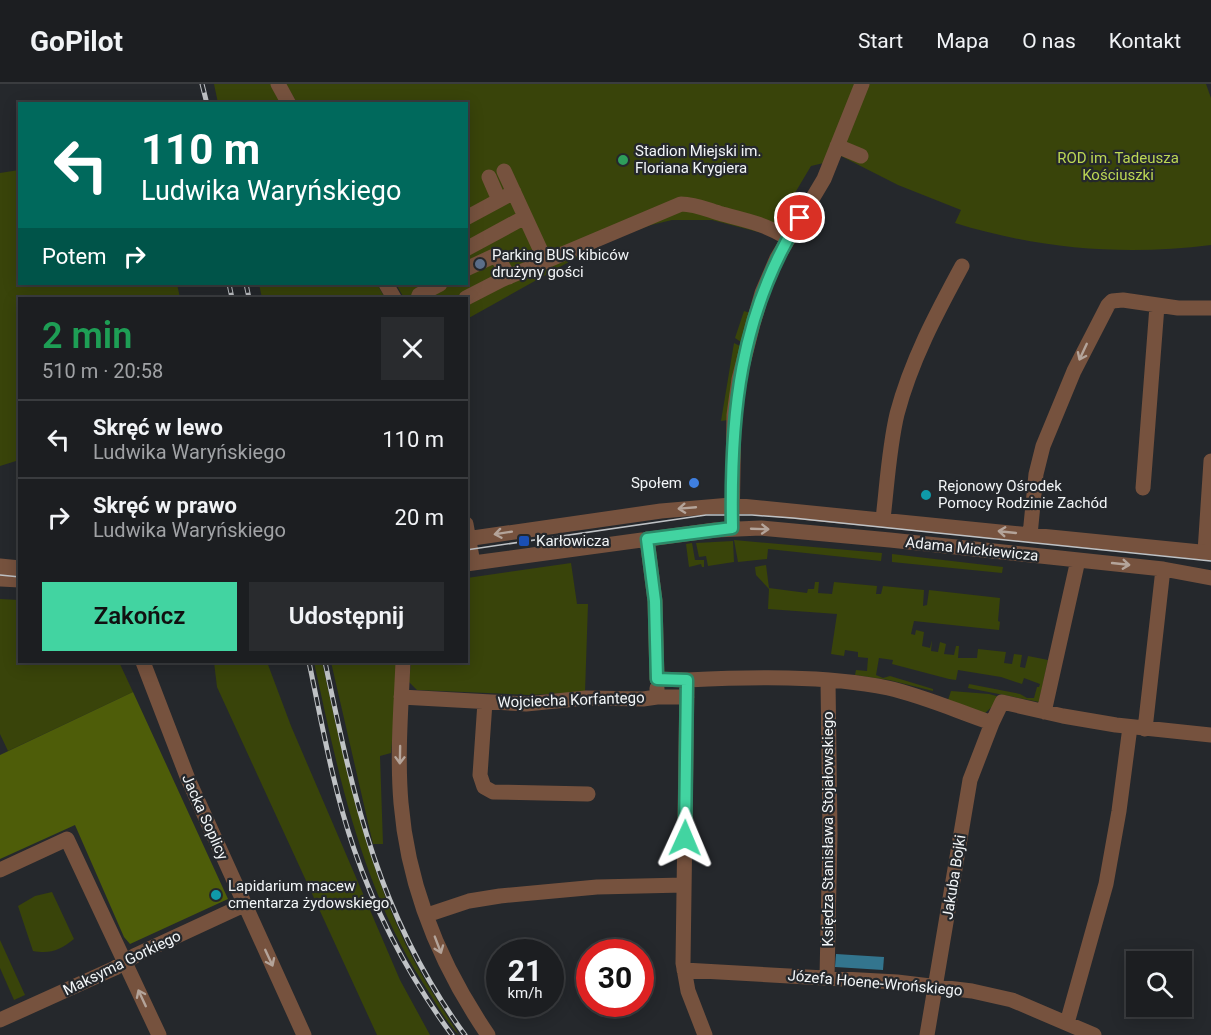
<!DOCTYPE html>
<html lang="pl">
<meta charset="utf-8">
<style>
body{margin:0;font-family:Roboto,sans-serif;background:#292b2e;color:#f1f3f6;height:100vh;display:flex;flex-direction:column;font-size:22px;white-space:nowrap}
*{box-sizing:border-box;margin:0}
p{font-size:20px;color:#a0a2a5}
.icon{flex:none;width:33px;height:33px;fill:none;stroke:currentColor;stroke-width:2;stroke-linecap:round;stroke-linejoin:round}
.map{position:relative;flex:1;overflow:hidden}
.details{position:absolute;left:18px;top:213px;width:450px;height:366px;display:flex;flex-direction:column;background:#1c1e21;border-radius:0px;box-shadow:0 3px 15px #0003,0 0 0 2px #3a3c3f}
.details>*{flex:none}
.banner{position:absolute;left:18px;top:18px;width:450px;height:183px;border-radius:0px;box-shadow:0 3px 15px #0003,0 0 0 2px #3a3c3f;background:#00695c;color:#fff;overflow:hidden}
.tools{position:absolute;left:1126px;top:867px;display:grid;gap:12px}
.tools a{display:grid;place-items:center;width:66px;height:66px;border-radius:0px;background:#1c1e21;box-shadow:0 3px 15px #0003,0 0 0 2px #3a3c3f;font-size:30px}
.speed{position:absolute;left:486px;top:855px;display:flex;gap:12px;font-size:30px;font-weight:700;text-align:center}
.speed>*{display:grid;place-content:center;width:78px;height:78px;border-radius:50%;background:#1c1e21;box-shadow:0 3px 15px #0003,0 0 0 2px #3a3c3f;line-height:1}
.speed small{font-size:15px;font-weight:400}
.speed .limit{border:9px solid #d22;background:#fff;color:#111}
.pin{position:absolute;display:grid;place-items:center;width:51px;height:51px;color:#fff;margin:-26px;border:3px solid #fff;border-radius:50%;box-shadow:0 2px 6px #0007}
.me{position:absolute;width:66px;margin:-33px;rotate:1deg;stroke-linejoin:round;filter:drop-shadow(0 0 4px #0008)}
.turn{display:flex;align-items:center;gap:21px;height:126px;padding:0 24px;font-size:27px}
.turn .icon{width:78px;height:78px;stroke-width:2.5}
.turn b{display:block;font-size:42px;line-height:51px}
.then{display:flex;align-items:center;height:57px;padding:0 24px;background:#0003;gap:12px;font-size:22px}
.round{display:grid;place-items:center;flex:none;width:63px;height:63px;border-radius:0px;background:#292b2e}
.headline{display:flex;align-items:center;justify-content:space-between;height:102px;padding:0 24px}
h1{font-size:36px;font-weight:600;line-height:45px;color:#1e9e55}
.action{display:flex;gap:12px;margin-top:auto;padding:12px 24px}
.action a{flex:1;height:69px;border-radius:0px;background:#42d4a1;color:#111;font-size:24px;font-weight:600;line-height:69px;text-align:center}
.action a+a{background:#292b2e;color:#f1f3f6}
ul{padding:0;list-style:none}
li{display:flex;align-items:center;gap:18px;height:78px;padding:0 24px;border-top:2px solid #3a3c3f}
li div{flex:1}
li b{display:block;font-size:22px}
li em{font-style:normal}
header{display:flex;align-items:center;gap:36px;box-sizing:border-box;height:84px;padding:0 30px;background:#1c1e21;border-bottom:2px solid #3a3c3f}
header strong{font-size:28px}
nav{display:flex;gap:33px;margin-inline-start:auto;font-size:21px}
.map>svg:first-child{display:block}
.green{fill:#39440a}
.forest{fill:#4e5d09}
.water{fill:#33758e}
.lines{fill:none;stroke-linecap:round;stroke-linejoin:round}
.minor{stroke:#76523e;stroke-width:15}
.tram{stroke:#bfc2c5;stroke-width:1.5}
.rail-casing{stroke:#bfc2c5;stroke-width:5}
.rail{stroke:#25282c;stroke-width:3;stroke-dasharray:9;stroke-linecap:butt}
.oneway{stroke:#b4a49a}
.route-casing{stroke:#2b8a69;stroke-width:15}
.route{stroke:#42d4a1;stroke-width:10}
.leisure-dot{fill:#2e9e5b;stroke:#25282c;stroke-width:2}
.service-dot{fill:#5c6f8a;stroke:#25282c;stroke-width:2}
.shop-dot{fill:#3f7fe0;stroke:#25282c;stroke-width:2}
.culture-dot{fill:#0f9aa8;stroke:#25282c;stroke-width:2}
.transit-dot{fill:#1a4fb4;stroke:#25282c;stroke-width:2}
.labels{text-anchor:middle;stroke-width:4.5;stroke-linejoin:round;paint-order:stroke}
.poi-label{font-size:15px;fill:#f2f5f7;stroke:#25282c;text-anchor:start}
.park-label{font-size:15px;fill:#bcd754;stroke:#25282c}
.street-label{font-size:15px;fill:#f2f5f7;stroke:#25282c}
</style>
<header>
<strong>GoPilot</strong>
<nav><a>Start</a><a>Mapa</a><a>O nas</a><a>Kontakt</a></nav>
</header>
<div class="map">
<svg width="1211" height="951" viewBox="0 0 1211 951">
<rect width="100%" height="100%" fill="#25282c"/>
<path class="green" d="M214,0h57l11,19h-64z
M286,0h920l5,14v147c-87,11 -172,4 -256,-22l6,-13 -63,-25 -65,-33 -5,10 -17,4 -41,69 -58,-15h-40l-21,5 -50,19 -134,75 -1,-21h-62l-8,-14h70v-180l-169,-1z
M19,86l1,114h157l3,14h-160l-1,171 -3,-8 -16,5v-293z
M259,200h118l8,14h-123z
M744,227l6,2 -9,29 -6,-4z
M734,259l6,3 -12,74 -7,1z
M734,456l148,13 -1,8 -113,-12 -1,10 -29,3z
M733,457l1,21 -26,4 -2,-10 -7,1 -3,-14z
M692,459l3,17h9v7h-2l-1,-3 -12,3 -3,-23z
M892,470l111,13 -1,6 -110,-11z
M571,479l6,41h11l-3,88 -55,3 -113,-5 -8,-8 2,-20h55l1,-84z
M766,481l3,23 38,5 1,-4h6l1,-7h4l-1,11 14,1 2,-12 43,4 -1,8h5l2,-8 41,4 -1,16 4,-1 2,-15 71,8 -2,23 2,1 -1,8 -85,-9 -3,13 4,1 1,-5 8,2 -2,14 8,2 2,-8 -1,11 7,1 2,-10 6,2 -2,10 10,1 2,-9h3l-1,12h19l1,-9 28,3 -2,11 8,1 2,-10 8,1 -2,12 5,1 3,-12 20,4 -9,42 -71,-14 1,-4 51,10 7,4h7l3,-11h2l1,-3 -16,-6 -2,6 -21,-7 -43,-7 -2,10 -7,-1 -57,-15 1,-4 -14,-2 -3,17 7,3 7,-2 43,13v2l-44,-11 -34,-5 1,-5 11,1 1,-13 -10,-1v-5l-13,-2 -1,6 -13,-2 6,-40 -69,-5 1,-20 -13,-14 -1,-8z
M0,515l19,1 1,62h99l14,30 -125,59 -8,-17z
M214,578h53l24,64 109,254 30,55h-53l-160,-348z
M314,578h8c22,98 40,190 84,283 15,31 35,61 53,90 -14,-14 -25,-35 -36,-52 -62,-98 -85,-210 -109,-321z
M331,578h68l-8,91 -11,3 3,88h-10z
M951,607l38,3 18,5 -9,2 -15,14 -36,-12z
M52,808l22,47c-14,11 -23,15 -41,12l-15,-45 17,-10z
M0,856l25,55 -11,5 -14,-32z"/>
<path class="forest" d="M133,608l95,207 -98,45 -6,-7 -49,-112 -75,34v-104z"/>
<path class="water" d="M836,870l48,3 -1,13 -48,-3z"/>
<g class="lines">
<path class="minor" d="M278,0l11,20
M837,62l24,10
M504,87l42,91
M489,93l10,23
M466,134l48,-26
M466,165l59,-32
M466,185l30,-14 13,22
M386,200l8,14
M418,214l1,-3 21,-11
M466,214l35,-18 180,-76c15,0 27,6 41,10 27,7 42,10 66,24
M1143,404l14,-182
M883,435c4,-34 6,-71 14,-105 14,-53 39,-100 65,-148
M466,440l7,39
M732,444l2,-113 5,-36 14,-55 9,-31 15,-35 47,-79 38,-95
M1030,451l6,-61 7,-28 31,-75 34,-66 4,-4 11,-1 55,8h33
M466,455l195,-28 70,-6 480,48
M647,455l8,62 2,78 30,1 -4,283 5,28 17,44
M1205,468l6,-91
M466,480l249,-34 46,-2 129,12 273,29 48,9
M0,482l20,2
M0,495l20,1
M143,578l45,117 116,256
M403,578c-2,46 -6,94 -2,141 7,84 40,163 87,232
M687,596c64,-3 138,-5 201,8 35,8 69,23 104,35l10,-21 61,14 53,9 95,10
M657,604v9h30
M401,613l125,7 60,-6 57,1 14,-2
M485,618l-5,73 4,12 9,5 95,2
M1044,628l34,-152
M1145,645l18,-160
M0,786l67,-31 92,196
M427,831l42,-14 31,-5 97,-9 87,-2
M684,886l213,12 75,9 40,9 82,35
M827,893l3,-143 -2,-154
M0,936l115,-52 21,-13 108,-50
M1067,939l39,-139 13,-73 11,-84
M927,951l43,-255 22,-57"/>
<path class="tram" d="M466,466l240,-35h46l41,3 418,43
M0,491l20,2"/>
<defs>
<path id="rail" d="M202,0l5,20
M229,200l3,14
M246,200l3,14
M309,578c13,62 24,126 45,187 23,67 56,129 98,186
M325,578c29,138 54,256 140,373"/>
</defs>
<use href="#rail" class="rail-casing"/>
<use href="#rail" class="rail"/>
</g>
<defs><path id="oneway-shaft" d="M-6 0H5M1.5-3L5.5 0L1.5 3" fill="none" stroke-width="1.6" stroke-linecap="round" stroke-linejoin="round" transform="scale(1.5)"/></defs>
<g class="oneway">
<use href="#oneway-shaft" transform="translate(1083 268) rotate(115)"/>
<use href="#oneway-shaft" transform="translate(687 424) rotate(175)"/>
<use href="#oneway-shaft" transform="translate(760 445) rotate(2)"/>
<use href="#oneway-shaft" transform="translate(1007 448) rotate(-174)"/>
<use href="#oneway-shaft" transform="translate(503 449) rotate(171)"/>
<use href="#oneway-shaft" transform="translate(1121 480) rotate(6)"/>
<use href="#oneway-shaft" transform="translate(400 671) rotate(91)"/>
<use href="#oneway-shaft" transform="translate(438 861) rotate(69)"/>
<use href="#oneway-shaft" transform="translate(269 874) rotate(65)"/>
<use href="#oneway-shaft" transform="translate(142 914) rotate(-115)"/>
</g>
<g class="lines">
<defs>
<path id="route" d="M685,754l2,-158 -30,-1 -2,-78 -8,-62 85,-11c-2,-112 7,-212 68,-310"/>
</defs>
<use href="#route" class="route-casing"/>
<use href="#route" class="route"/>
</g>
<circle class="leisure-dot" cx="623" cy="76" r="6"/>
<circle class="service-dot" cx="480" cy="180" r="6"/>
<circle class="shop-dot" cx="694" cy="399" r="6"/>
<g class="culture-dot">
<circle cx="926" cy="411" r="6"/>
<circle cx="216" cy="811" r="6"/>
</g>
<rect class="transit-dot" x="518" y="451" width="12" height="12" rx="3"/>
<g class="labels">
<g class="poi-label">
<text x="635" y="72">Stadion Miejski im.<tspan x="635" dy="17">Floriana Krygiera</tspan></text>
<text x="492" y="176">Parking BUS kibiców<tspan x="492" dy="17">drużyny gości</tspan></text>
<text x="682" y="404" text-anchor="end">Społem</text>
<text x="938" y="407">Rejonowy Ośrodek<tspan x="938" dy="17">Pomocy Rodzinie Zachód</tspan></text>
<text x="536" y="462">Karłowicza</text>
<text x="228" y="807">Lapidarium macew<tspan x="228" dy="17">cmentarza żydowskiego</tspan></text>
</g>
<g class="park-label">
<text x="1118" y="79">ROD im. Tadeusza<tspan x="1118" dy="17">Kościuszki</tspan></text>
</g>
<g class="street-label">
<text transform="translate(972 465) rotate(6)" y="5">Adama Mickiewicza</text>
<text transform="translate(571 616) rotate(-2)" y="5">Wojciecha Korfantego</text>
<text transform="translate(205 733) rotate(66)" y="5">Jacka Soplicy</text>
<text transform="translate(828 745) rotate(-90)" y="5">Księdza Stanisława Stojałowskiego</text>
<text transform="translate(954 793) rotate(-81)" y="5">Jakuba Bojki</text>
<text transform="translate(122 879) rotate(-26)" y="5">Maksyma Gorkiego</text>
<text transform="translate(875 899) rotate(5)" y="5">Józefa Hoene-Wrońskiego</text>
</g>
</g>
</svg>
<div class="tools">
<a><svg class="icon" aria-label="search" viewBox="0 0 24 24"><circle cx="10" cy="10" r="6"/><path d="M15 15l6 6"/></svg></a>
</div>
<div class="speed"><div>21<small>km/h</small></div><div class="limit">30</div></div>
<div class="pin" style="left:800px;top:134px;background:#d93025"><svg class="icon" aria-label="arrive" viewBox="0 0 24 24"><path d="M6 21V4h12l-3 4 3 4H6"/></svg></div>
<svg class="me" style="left:685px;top:754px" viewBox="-20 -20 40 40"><path d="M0-17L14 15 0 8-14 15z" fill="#42d4a1" stroke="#fff" stroke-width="4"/></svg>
<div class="banner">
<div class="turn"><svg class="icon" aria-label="left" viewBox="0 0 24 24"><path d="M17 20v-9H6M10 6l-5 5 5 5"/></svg><div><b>110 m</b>Ludwika Waryńskiego</div></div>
<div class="then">Potem<svg class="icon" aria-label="right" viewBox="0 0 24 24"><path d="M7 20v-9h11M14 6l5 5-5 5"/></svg></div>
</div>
<section class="details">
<div class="headline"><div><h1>2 min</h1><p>510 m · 20:58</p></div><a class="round"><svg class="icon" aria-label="close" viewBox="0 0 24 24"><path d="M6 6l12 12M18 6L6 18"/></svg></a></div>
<ul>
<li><svg class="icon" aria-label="left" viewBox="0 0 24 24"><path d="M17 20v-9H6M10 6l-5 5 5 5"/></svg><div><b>Skręć w lewo</b><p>Ludwika Waryńskiego</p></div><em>110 m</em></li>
<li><svg class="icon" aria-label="right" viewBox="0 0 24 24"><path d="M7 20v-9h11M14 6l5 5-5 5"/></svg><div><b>Skręć w prawo</b><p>Ludwika Waryńskiego</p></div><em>20 m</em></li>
</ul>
<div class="action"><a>Zakończ</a><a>Udostępnij</a></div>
</section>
</div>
